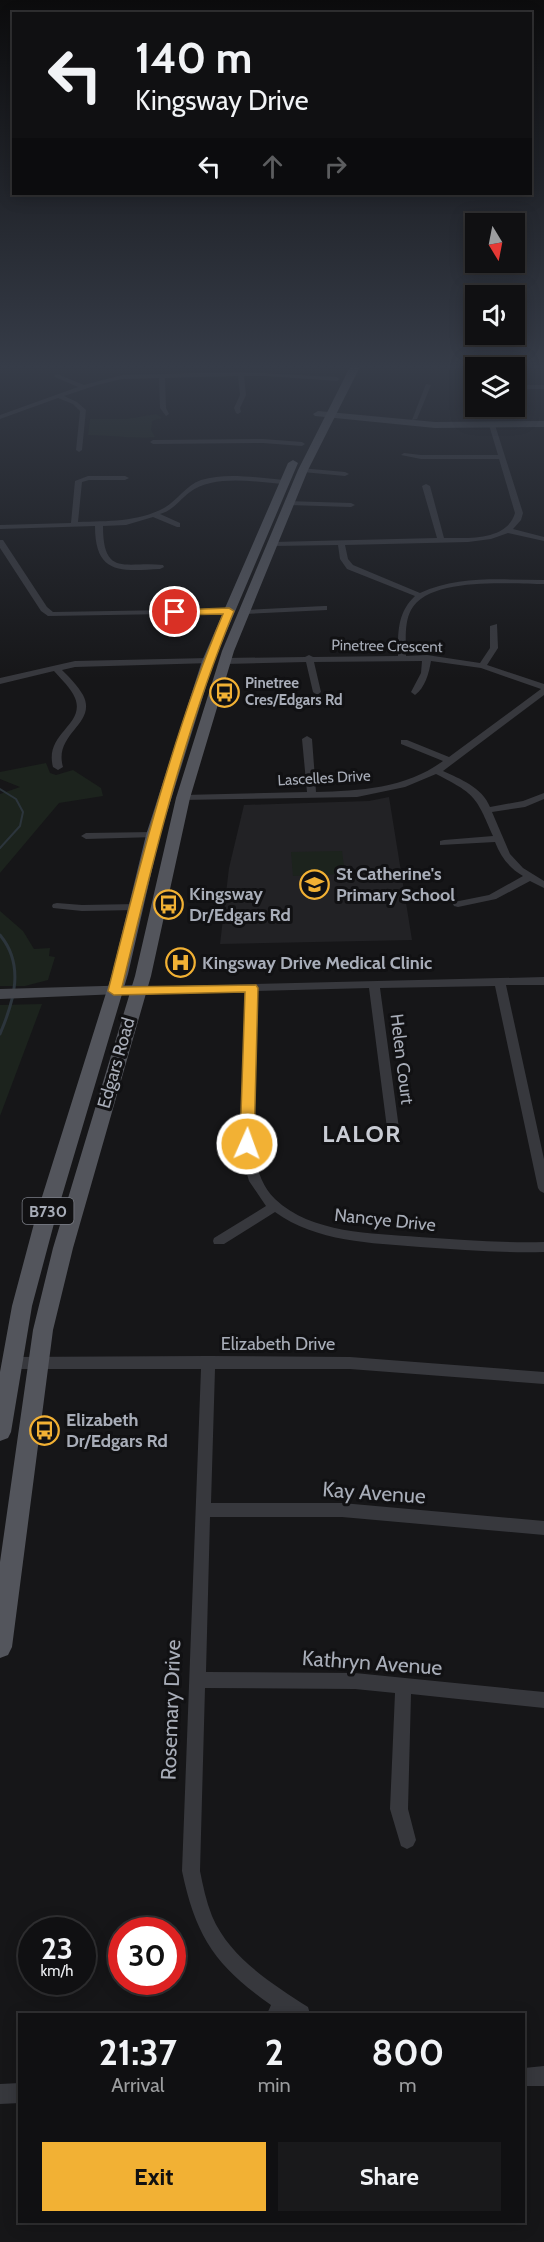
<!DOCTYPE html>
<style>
body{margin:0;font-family:Cabin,sans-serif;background:#19191b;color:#f1f3f6;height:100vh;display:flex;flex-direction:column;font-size:22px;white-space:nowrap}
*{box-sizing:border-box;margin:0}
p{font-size:20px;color:#9c9d9f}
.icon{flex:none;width:33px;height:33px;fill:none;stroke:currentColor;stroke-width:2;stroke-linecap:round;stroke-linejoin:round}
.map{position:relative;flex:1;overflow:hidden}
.drawer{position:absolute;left:18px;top:2013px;width:507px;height:210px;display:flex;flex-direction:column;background:#101012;border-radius:0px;box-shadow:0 3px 15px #0003,0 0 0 2px #303032}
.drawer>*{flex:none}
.guide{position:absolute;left:12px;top:12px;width:520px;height:183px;border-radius:0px;box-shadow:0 3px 15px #0003,0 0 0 2px #303032;background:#101012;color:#f1f3f6;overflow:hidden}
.needle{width:39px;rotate:170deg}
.controls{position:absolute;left:465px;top:213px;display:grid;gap:12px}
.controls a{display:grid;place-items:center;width:60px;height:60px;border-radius:0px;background:#101012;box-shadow:0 3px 15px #0003,0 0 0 2px #303032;font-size:30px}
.speed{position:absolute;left:18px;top:1917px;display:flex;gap:12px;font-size:30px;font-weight:700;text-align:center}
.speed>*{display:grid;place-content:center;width:78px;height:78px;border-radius:50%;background:#101012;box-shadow:0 3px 15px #0003,0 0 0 2px #303032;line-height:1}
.speed small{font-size:15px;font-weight:400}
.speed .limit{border:9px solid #d22;background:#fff;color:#111}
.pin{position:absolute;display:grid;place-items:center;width:51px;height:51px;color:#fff;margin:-26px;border:3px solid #fff;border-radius:50%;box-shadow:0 2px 6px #0007}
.me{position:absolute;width:66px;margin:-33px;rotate:2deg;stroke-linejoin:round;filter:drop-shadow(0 0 4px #0008)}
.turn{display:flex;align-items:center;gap:21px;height:126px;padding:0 24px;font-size:27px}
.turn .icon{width:78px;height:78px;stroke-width:2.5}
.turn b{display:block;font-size:42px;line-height:51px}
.lanes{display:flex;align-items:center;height:57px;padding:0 24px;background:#0003;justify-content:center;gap:30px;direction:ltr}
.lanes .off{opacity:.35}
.eta{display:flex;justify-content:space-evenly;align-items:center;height:102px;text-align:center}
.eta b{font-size:36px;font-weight:800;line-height:42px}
.action{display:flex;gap:12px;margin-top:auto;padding:12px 24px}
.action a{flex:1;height:69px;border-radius:0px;background:#f2b134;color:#111;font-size:24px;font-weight:800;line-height:69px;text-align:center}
.action a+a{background:#19191b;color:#f1f3f6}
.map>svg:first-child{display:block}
.built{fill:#222225}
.green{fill:#1c231d}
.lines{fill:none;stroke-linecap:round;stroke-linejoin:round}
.stream-far1{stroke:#2c353c;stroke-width:2}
.stream{stroke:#2c353c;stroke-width:3}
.street{fill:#37383d;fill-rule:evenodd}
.secondary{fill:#45474d;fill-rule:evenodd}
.primary{fill:#53555c;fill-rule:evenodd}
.route{fill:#f2b134;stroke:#9d7322;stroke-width:1.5}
.labels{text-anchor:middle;stroke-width:6;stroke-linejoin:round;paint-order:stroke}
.far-street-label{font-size:15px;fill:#a8adb8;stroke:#111113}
.far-poi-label{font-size:15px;font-weight:bold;fill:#a8adb8;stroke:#111113;text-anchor:start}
.shield{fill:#111113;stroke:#7b7e86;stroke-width:1.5}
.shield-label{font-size:16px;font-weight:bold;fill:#a8adb8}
.poi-label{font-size:18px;font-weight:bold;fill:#a8adb8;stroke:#111113;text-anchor:start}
.street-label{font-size:18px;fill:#a8adb8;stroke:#111113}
.near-street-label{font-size:21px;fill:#a8adb8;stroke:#111113}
.district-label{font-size:24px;font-weight:bold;letter-spacing:1.5px;fill:#c9ccd4;stroke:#111113}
</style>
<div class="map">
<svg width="544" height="2242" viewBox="0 0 544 2242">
<rect width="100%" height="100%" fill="#161618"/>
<path class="built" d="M389,797l23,143 -192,4 9,-76 15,-63 125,-4z"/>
<path class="green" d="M156,414l6,4 -10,3 -1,9 4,7c-22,2 -45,-2 -67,-2l2,-16h37z
M46,763l4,10 6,2 17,-5 28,18 2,8 -44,7 -59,70v-79l20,-7 -20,-8v-7z
M342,851l3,23 -52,2 -2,-24z
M0,911l23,20 11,18 16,-1 -1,8 6,1 -7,23 -23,6h-25z
M42,1004l-42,112v-111z"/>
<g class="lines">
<path class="stream-far1" d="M0,789l16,10 7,13 -3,14 -20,22"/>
<path class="stream" d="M0,935c25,30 14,66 0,99"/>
<path class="street" d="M434,365h6l-4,4 -3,-2z
M241,372l96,5 3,2 -3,2 -71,-5h-22l2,19 -6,13 1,4 -3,2 -2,-1 -2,-5 6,-13 -2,-19 -73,2 1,30 3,6 -3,2 -6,-8 -1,-30 -37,1 -25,6 -33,11 13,6 9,8 -4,40 -3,2 -3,-2 4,-39 -7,-7 -15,-6 -58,21v-4l78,-28 -23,-10 -1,-1 3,-2 27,11 38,-10z
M426,384l5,1 -14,34 -5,1z
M514,385h30v4h-30z
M492,423l3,2 28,88 -2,7 -8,9 31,8v4l-36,-8 -17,6 -23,3 -123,3 3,14 5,6 67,28c39,-18 83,-13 124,-13v4c-33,0 -115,-8 -133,26 -7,13 -5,31 -5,46l21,-1 53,8 10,-15v-22l7,-2 1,24 -11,17 57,19v11l-101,76c17,8 39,16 47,36l33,-6 21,-8v6l-19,8 -33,5 18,42 13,14 21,13v7l-14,-7 -34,18 -38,8 -4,-1 -1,-2 1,-2 35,-7 34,-19c-14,-8 -22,-19 -28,-34l-55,3v-4l4,-1 49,-4c-17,-40 -18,-42 -57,-62l-31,13 -48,10 -177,3v-4l3,-1 124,-3 -5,-53 5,-3 5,3 4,53c44,-1 91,-4 127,-31l-42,-17v-4h6l42,17 92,-68 -60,-21 -50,-7c-2,12 -6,27 -16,34l-4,-3 10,-19 1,-12 -108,1 7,30 -4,3 -4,-3 -7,-30 -81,2 -4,-3 4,-3 80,-1 4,-2 4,2 85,-1c0,-23 -1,-43 17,-60l-68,-27 -7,-10 -2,-14 -65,1 -4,-2 4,-2 164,-4 -15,-52 4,-2 4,2 14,52c23,0 63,3 71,-25l-16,-54h-78l-20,-4 3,-2 17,2h77l-9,-30z
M263,439l39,3 3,2 -3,2 -39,-3 -110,1 -3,-2 3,-2z
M300,468l45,4 4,2 -4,2 -42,-4h-3z
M88,476h37l4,2 -4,2h-36l-7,2 -4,40c29,-1 60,0 86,-14 14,-8 21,-22 37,-28 26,-8 57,-2 83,0l4,2 -4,2c-27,-2 -71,-10 -94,8 -11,8 -16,18 -30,22l20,9v4h-3l-24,-10 -27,8 -23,1c0,52 23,35 60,39l1,2 -4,2c-39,2 -65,6 -65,-43l-95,3v-4l71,-2 4,-42z
M286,501l65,2 4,2 -4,2 -62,-2 -4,-2z
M0,540h3l44,67 6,5 176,-3 4,2 -4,2 -181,3 -7,-5 -41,-63z
M324,606h3v4l-83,4 -4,-2 4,-2z
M208,658l3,1v4l-136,4 -13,3c7,7 16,16 21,25 15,29 -30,38 -20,72l-5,3 -5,-3c-9,-34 33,-42 22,-69 -4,-10 -14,-19 -21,-27l-54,13v-6l75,-17z
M153,832l3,1v4l-70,2 -5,-3 5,-3z
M57,903l25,2 55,-1 5,3 -5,3 -55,1 -29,-3 -1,-2 1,-2z
M544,977v8h-38l38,174v34l-4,-2 -2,-3 -43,-202 -115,2 20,148 -6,4 -6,-4 -19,-148 -113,3 -3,163c5,16 9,33 22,45 37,35 97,34 144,38 42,3 83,6 125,5v10c-42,1 -82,-2 -124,-5 -48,-4 -104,-5 -145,-35l-51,32h-10l-1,-3 1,-3 52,-32 -17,-25 -8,-27 4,-163 -107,3 -6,-4 2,-3z
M208,1356l142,1 194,15v12l-194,-15h-135l-4,134h131l202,18v14l-202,-18h-132l-4,155 149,1 189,19v16l-133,-14 -3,115 8,31 -3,6 -6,3 -6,-3 -11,-37 5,-116 -40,-4 -150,-1 -5,183c3,15 6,30 12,45 18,42 59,67 96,91l2,7h-43l4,-9c-55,-39 -75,-67 -89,-134l19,-502h-190l-5,-2 -2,-4 2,-4 5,-2z
M544,2066v20h-20v-18z
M20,2083v20l-20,1v-20z"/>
<path class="secondary" d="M318,411l117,11 109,-1v6l-109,1 -120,-12 -2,-2z
M138,985l8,5 -3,3 -143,6v-10z"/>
<path class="primary" d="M351,365h10l-53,105 -74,181 -44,147 -39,178 -78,272 -20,82 -41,317 -4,8 -8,3v-96l33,-232 20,-82 82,-272 41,-178 46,-147 76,-181z
M293,460l5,3 -84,198 -54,174 -32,139 -72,242 -24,90 -21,126 -3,6 -8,3v-69l12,-66 24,-90 76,-242 34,-139 56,-174 86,-198z"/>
</g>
<linearGradient id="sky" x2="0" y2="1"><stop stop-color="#0c0c0d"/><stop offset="0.54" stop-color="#363c48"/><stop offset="1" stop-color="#363c48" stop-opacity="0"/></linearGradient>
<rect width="544" height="679" fill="url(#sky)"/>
<path class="route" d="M229,608l5,3c-50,121 -81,249 -112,376l134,-2 2,3 -4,156 -7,5 -7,-5 5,-152 -131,3 -6,-4c32,-127 64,-256 115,-377l-48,1 -5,-3 5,-2z"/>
<defs>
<symbol id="bus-ring" viewBox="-11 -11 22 22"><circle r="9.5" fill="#111113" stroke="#f2b134" stroke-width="1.5"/><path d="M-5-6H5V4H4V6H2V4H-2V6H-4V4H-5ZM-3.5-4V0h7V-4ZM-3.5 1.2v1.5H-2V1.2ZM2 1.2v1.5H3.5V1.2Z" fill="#f2b134"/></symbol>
<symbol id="school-ring" viewBox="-11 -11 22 22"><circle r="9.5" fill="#111113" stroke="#f2b134" stroke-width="1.5"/><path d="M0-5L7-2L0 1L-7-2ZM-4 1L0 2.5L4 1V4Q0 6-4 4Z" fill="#f2b134"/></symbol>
<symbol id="hospital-ring" viewBox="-11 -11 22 22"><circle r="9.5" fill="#111113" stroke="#f2b134" stroke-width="1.5"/><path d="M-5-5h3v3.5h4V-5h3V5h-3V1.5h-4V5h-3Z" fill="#f2b134"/></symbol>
</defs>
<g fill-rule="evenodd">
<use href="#bus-ring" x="208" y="676" width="33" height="33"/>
<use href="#school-ring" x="298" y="868" width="33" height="33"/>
<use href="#bus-ring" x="152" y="888" width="33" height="33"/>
<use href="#hospital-ring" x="164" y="946" width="33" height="33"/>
<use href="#bus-ring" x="28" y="1414" width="33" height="33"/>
</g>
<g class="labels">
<g class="far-street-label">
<text transform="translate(387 646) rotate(1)" y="5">Pinetree Crescent</text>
<text transform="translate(324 778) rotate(-3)" y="5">Lascelles Drive</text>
</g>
<g class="far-poi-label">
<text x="245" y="688">Pinetree<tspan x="245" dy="17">Cres/Edgars Rd</tspan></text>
</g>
<rect class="shield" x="22.5" y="1198" width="51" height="26" rx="4.5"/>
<g class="shield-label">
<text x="48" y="1217">B730</text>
</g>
<g class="poi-label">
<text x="336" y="880">St Catherine's<tspan x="336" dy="21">Primary School</tspan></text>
<text x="189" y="900">Kingsway<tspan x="189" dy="21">Dr/Edgars Rd</tspan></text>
<text x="202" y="969">Kingsway Drive Medical Clinic</text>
<text x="66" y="1426">Elizabeth<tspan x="66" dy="21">Dr/Edgars Rd</tspan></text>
</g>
<g class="street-label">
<text transform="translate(402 1059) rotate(83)" y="6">Helen Court</text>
<text transform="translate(116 1063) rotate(-74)" y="6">Edgars Road</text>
<text transform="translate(385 1220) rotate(6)" y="6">Nancye Drive</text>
<text x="278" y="1350">Elizabeth Drive</text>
</g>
<g class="near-street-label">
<text transform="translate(374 1493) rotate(4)" y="7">Kay Avenue</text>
<text transform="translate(372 1663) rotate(4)" y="7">Kathryn Avenue</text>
<text transform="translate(171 1710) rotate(-88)" y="7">Rosemary Drive</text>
</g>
<g class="district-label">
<text x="362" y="1142">LALOR</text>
</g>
</g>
</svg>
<div class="controls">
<a><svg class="needle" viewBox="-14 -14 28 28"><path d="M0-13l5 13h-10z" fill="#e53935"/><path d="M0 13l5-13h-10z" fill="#9c9d9f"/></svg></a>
<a><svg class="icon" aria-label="sound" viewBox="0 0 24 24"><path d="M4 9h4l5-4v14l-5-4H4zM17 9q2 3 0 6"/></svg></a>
<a><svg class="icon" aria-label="layers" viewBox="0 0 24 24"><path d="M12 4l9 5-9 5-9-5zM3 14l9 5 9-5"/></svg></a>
</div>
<div class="speed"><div>23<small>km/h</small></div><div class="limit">30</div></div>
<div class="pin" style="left:175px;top:612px;background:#d93025"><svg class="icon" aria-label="arrive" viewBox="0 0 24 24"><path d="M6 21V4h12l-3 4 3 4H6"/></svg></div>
<svg class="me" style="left:247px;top:1144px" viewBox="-20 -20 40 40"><circle r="17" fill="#f2b134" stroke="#fff" stroke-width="3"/><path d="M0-11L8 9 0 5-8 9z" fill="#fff"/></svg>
<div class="guide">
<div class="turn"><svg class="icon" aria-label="left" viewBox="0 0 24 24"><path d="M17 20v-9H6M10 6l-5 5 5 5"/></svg><div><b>140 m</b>Kingsway Drive</div></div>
<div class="lanes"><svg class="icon" aria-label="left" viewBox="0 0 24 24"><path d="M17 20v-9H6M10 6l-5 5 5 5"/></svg><svg class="icon off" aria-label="ahead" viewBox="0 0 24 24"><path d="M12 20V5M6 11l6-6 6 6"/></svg><svg class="icon off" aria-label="right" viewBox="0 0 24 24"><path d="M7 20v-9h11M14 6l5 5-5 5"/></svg></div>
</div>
<section class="drawer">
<div class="eta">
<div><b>21:37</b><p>Arrival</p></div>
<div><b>2</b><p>min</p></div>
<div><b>800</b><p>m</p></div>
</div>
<div class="action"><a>Exit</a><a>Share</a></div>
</section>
</div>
